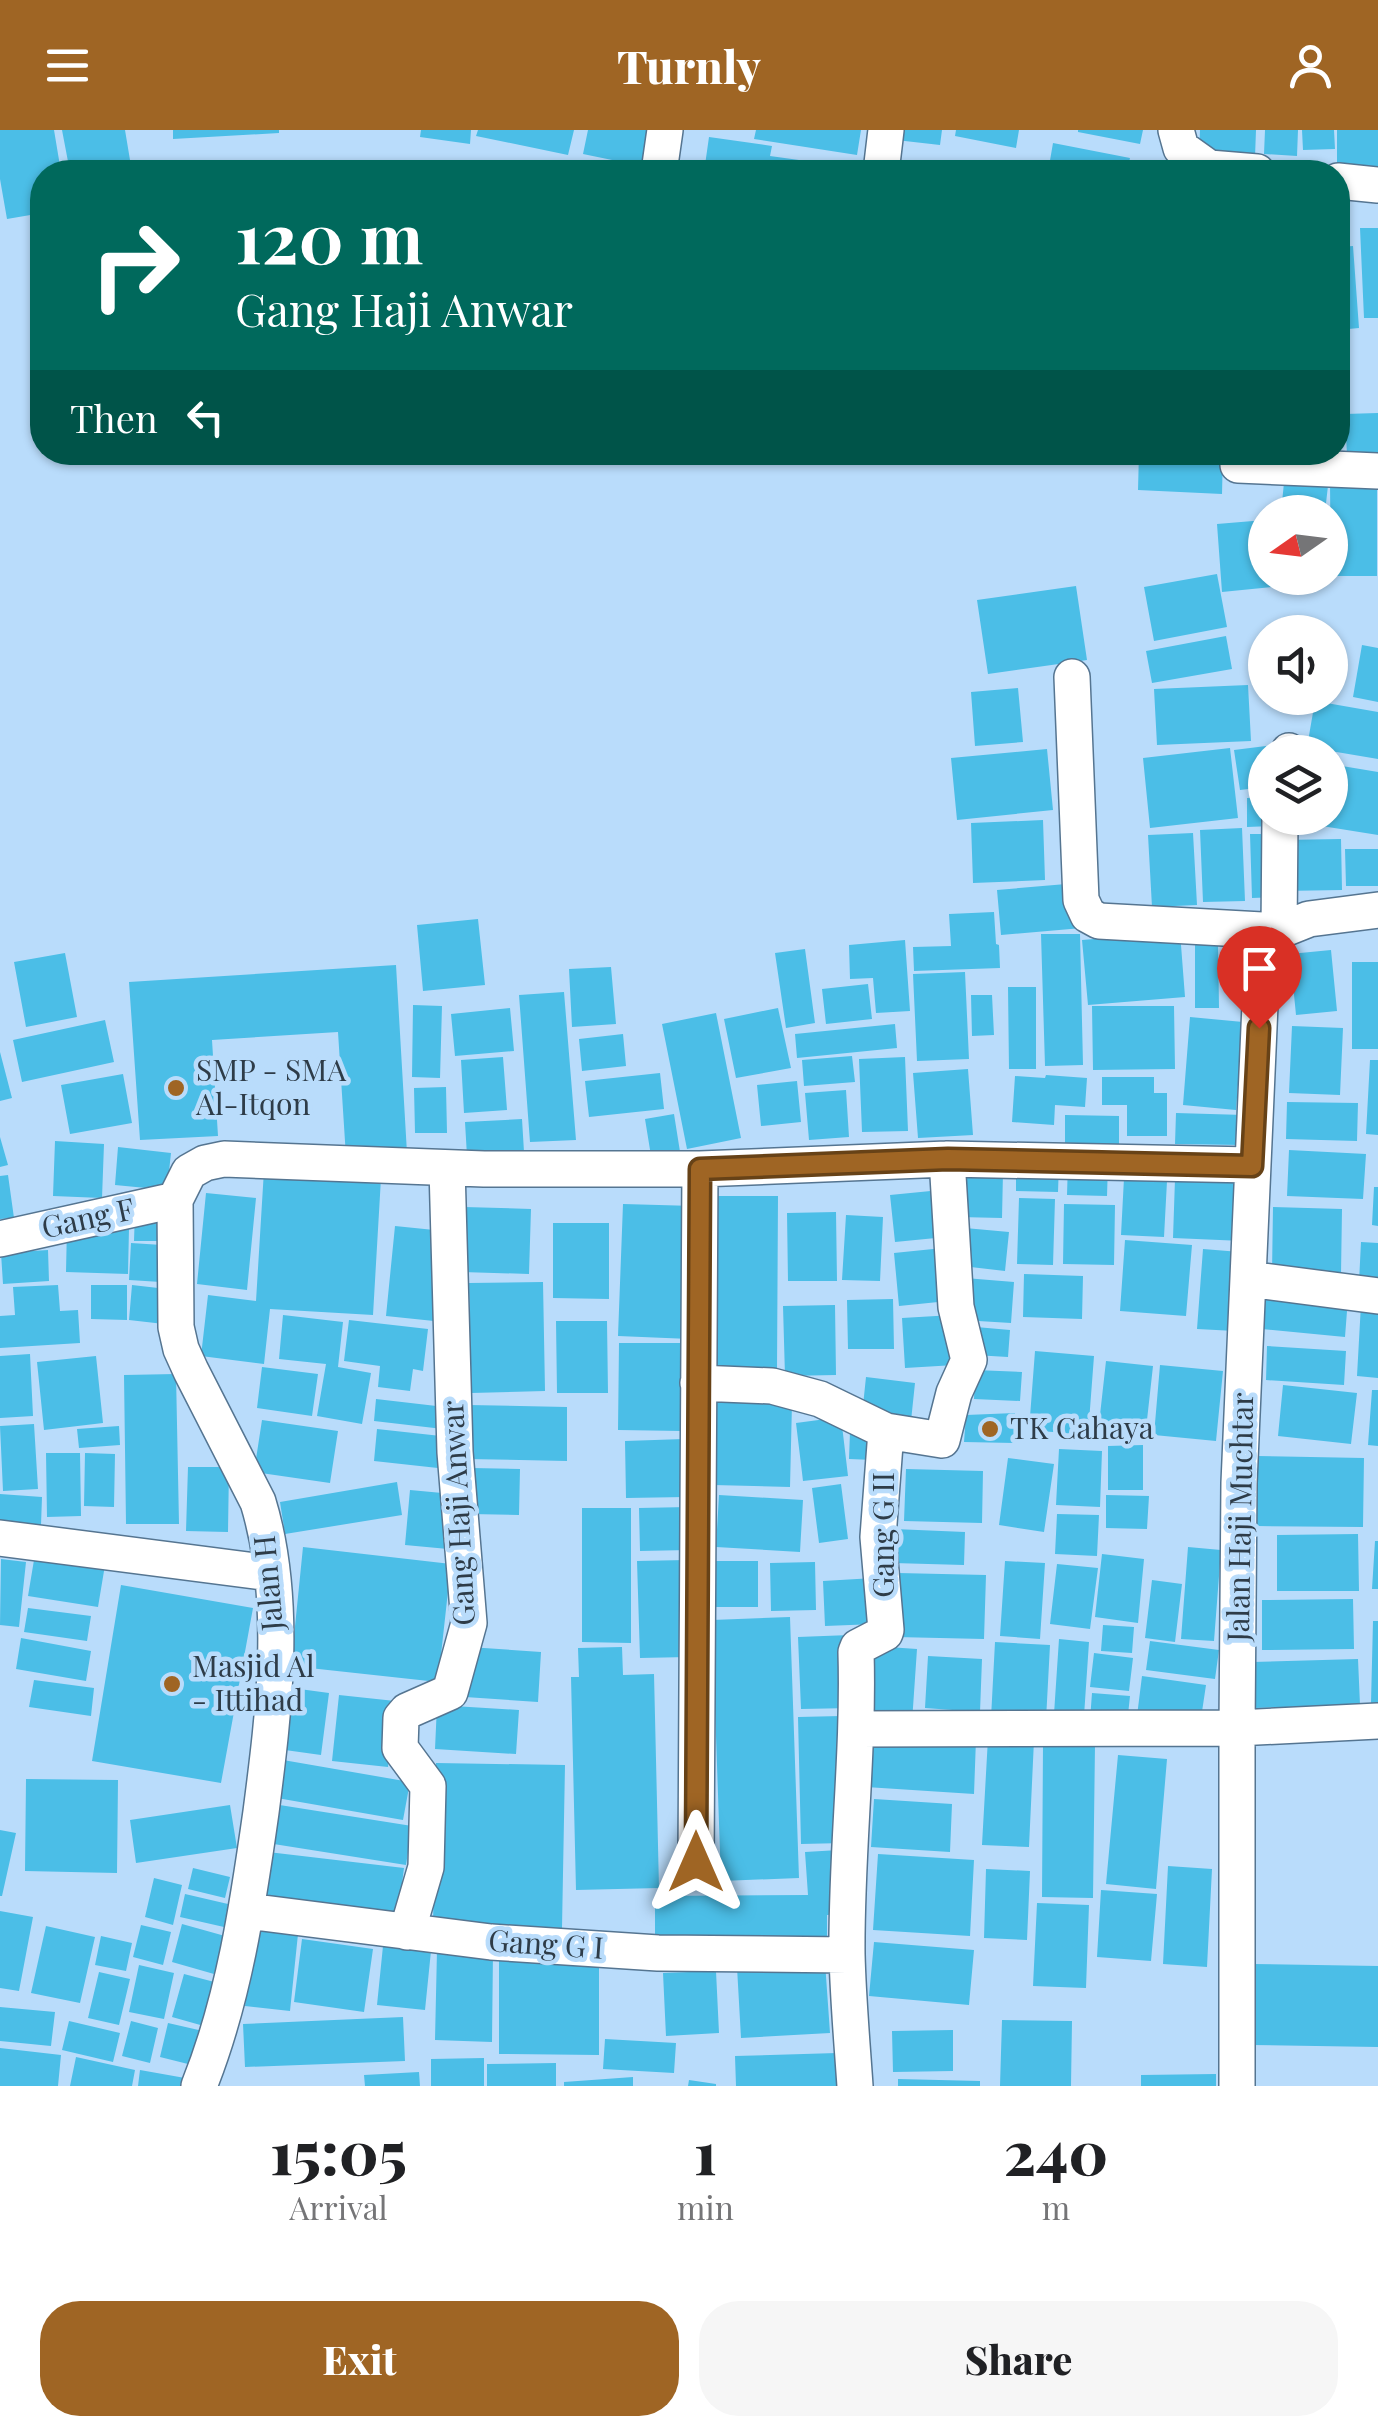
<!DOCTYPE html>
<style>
body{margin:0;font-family:"Playfair Display",serif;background:#f6f6f6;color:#202124;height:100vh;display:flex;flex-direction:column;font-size:38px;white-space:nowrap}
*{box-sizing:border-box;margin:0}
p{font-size:32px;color:#757577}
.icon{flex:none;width:55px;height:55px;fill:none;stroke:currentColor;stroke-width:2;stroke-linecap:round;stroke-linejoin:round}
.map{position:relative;height:1956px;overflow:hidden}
.sheet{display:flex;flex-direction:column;background:#fff;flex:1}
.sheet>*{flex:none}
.top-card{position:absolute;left:30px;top:30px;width:1320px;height:305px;border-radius:40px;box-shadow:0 2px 8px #0004;background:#00695c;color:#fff;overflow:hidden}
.needle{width:65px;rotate:256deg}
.tools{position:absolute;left:1248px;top:365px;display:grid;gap:20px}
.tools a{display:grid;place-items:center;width:100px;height:100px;border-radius:50%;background:#fff;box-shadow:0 2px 8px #0004;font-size:50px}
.pin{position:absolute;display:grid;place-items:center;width:85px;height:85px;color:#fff;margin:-102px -42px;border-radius:50% 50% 50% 0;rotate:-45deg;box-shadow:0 0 10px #0007}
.pin .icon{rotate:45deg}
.me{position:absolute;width:110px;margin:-55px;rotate:0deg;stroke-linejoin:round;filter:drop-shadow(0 0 8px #0008)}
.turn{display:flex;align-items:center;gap:35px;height:210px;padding:0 40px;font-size:45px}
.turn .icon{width:130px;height:130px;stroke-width:2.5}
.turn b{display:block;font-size:70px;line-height:85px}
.then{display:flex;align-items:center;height:95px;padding:0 40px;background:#0003;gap:20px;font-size:38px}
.eta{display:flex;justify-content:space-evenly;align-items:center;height:170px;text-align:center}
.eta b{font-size:60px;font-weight:800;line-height:70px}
.primary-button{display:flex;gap:20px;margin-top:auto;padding:20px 40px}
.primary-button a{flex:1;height:115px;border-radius:40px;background:#9f6524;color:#fff;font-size:40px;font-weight:800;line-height:115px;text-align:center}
.primary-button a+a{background:#f6f6f6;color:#202124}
header{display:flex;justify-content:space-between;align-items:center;height:130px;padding:0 40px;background:#9f6524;color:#fff;font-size:45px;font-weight:800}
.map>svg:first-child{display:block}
.building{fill:#4bbee7}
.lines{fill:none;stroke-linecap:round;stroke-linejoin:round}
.minor-casing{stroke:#557591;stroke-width:38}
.minor{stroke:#fff;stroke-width:35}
.route-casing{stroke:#674217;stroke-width:25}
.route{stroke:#9f6524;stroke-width:18}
.poi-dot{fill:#9f6524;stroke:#b9dcfb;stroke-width:4}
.labels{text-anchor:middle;stroke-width:9;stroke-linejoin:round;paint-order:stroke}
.poi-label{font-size:30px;fill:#2e3c48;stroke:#b9dcfb;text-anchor:start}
.street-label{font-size:30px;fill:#2e3c48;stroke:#b9dcfb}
</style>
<header><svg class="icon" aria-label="menu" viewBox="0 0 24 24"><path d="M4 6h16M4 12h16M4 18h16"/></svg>Turnly<svg class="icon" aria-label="person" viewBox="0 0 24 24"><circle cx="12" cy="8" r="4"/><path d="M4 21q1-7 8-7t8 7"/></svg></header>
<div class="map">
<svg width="1378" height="1956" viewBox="0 0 1378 1956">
<rect width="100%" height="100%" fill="#b9dcfb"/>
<path class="building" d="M0,0h54l7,42h-19v41l-35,6 -7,-40z
M62,0h63l7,42h-62z
M173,0h106v3l-106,6z
M421,0h50l-1,14 -50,-7z
M478,0h96l-6,25 -92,-19z
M588,0h65l-7,37 -63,-13z
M756,0h105l-4,25 -103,-16z
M897,0h45l-2,15 -44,-5z
M956,0h63l-3,18 -61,-12z
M1078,0h65l-3,14 -62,-12z
M1200,0h56l-1,27 -56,-3z
M1265,0h33l-1,26 -33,-2z
M1302,0h32l1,19 -32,1z
M1337,0h41v37h-41z
M709,7l63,9 -2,10 94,13 -1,3h-159z
M1053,13l77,15 -3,14h-79z
M1360,98h18v90h-14z
M1353,116l6,82 -21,2v-83z
M1378,283v41l-31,1 -2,-41z
M1139,322h84l-1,42 -84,-4z
M1285,343l44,4 -4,35h-44z
M1330,353l47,1v92h-46z
M1265,390v58h7l1,9 -51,5 -5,-68z
M1217,444l10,53 -73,14 -10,-54z
M1076,456l11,74 -99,14 -11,-74z
M1226,506l6,33 -80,14 -6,-32z
M1362,515l16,3v54l-25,-5z
M1248,555l3,56 -94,4 -3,-56z
M1018,558l5,54 -48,4 -4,-54z
M1315,571l63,11v47l-71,-12z
M1273,615l1,7h-9v35l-25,3 -6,-40z
M1230,618l8,70 -88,10 -7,-70z
M1047,619l6,61 -96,10 -6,-62z
M1330,634l48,8v63l-75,-12 1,-5h26z
M1265,667v21l7,8 -25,1v-29z
M1043,690l2,60 -72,3 -2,-60z
M1242,698l3,73 -42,1 -3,-72z
M1193,703l4,72 -45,2 -4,-72z
M1250,704h24l1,63 -23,1z
M1341,709l1,51 -60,1 -1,-51z
M1345,719h33v37h-32z
M1078,753l4,45 -81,7 -4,-45z
M994,782l2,32 3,1 1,23 -86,3 -1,-24 38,-1 -2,-32z
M478,789l7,66 -62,6 -6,-66z
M1180,802l5,65 -97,8 -6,-65z
M1041,804h39l3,131 -38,1z
M905,810l5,71 -34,2 -3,-35 -23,1 -1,-34z
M1195,814h23l1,64h-24z
M805,819l10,74 -29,5 -11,-75z
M1331,820l6,61 -41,4 -6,-61z
M65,823l12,64 -51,10 -12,-65z
M1352,832h26v87h-26z
M396,835l11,188 -61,4 -8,-125 -126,8 6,96 -78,4 -11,-158z
M611,837l5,57 -44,3 -3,-58z
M965,842l4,87 -52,2 -4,-87z
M868,854l4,35 -46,5 -4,-35z
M1008,857h28v82h-27z
M564,862l12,148 -46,2 -11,-147z
M971,865h21l2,40 -22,1z
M413,875l29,1 -2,72 -28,-1z
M1092,876h82l1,63 -82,1z
M510,878l4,43 -59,5 -4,-42z
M778,878l13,60 -55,10 -12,-59z
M716,883l25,125 -54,11 -25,-125z
M1190,887l53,5 -7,88 -53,-5z
M105,890l9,42 -92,20 -9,-42z
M895,894l2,24 -100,10 -2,-24z
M1292,896l51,2 -3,67 -51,-2z
M623,904l3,32 -44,5 -3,-32z
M0,922l12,46 -12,3z
M852,926l3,26 -51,4 -2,-26z
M503,927l4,53 -43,3 -3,-53z
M905,927l3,74 -46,1 -3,-73z
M1370,930h8v75l-12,-1z
M968,939l5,66 -55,3 -5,-65z
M660,943l4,36 -75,8 -4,-36z
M123,944l9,49 -62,11 -9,-49z
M1046,945l41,3 -2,29 -30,-2 -1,20 -42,-3 3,-46 30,2z
M1102,947h52v16h13v43h-40v-31h-25z
M797,951l4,41 -40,4 -4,-41z
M446,957l1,46h-32l-1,-45z
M846,960l3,47 -40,3 -4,-47z
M1287,972l71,1 -1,38 -71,-2z
M1176,983l68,2 -1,30 -68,-1z
M674,984l7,44 -29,4 -7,-43z
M1065,985l54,1v34l-54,-1z
M522,989l2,33 -57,4 -2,-34z
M0,1007l8,28 -8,2z
M55,1011l49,3 -2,54 -49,-2z
M118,1017l53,6 -4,37 -52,-5z
M1289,1020l77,4 -3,45 -76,-3z
M1016,1031l43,2 -1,29 -42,-1z
M1068,1032l40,2 -1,32 -40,-1z
M264,1040l117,8 -8,137 -103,-6 -6,55 -63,-8 7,-61 48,6z
M960,1041l43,1 -1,46 -43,-1z
M8,1045l6,43 -14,1v-43z
M1124,1048l43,3 -3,56 -43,-2z
M1175,1049l70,3 -2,59 -70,-3z
M1374,1057h4v39l-6,-1z
M941,1060l5,47 -51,5 -5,-47z
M206,1063l50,5 -9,92 -50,-6z
M715,1066h63l-1,174h-62z
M1019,1068l36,1 -2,66 -36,-1z
M623,1074l71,2 -4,133 -72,-3z
M1064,1074l51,1 -1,60 -51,-1z
M464,1077l67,2 -2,65 -67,-2z
M1273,1077l69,2 -1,66 -69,-1z
M135,1081h33v30h-34z
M836,1082l1,69h-49l-1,-68z
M846,1085l37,2 -3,64 -38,-1z
M553,1093h56v76l-56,-1z
M67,1096l62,2 -1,46 -62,-2z
M395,1096l49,5 -10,90 -48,-5z
M965,1098l44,4 -4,39 -43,-5z
M1125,1110l67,5 -6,71 -66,-5z
M1361,1112l17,1v40l-19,-1z
M131,1113l31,2 -1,37 -32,-2z
M943,1118l5,53 -49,5 -5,-53z
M1203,1119l37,3 -5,79 -38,-2z
M48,1120l1,31 -46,3 -2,-31z
M1024,1144l59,2 -1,43 -59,-2z
M965,1148l49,4 -3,41 -49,-3z
M543,1152l2,109 -74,2 -2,-110z
M58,1155l2,26 18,-1 2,33 -80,5v-32l15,-1 -2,-28z
M91,1155h36v35l-36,-1z
M132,1155l35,4 -3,35 -35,-4z
M1265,1160l83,8 -3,39 -83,-8z
M893,1169l1,50h-46l-1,-49z
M1361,1174l17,2v72l-21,-2z
M835,1175l1,70 -51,1 -2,-70z
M283,1185l60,7 -5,45 33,6 -9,51 -45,-8 9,-52 -47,-5z
M953,1185l2,50 -50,3 -3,-50z
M349,1190l79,9 -5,42 -10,-2 -3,22 -32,-4 2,-21 -36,-5z
M556,1191h51l1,72h-51z
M976,1197l34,3 -2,27 -34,-2z
M619,1213h64l-1,88 -64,-1z
M1267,1216l79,5 -2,34 -78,-5z
M1035,1221l59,5 -6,79 -59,-5z
M30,1224l3,62 -33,2v-62z
M96,1226l7,67 -59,7 -7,-68z
M1106,1231l47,5 -8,72 -47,-5z
M1160,1235l63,6 -7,70 -62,-6z
M262,1237l56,7 -6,42 -55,-8z
M975,1240l47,2 -2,29 -46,-2z
M176,1244l3,150h-53l-2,-149z
M866,1247l49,6 -4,38 -49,-6z
M1283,1255l74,8 -6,51 -73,-8z
M1372,1260h6v56l-10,-1z
M376,1269l69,8 -2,22 -69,-8z
M715,1271l77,2 -2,84 -77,-2z
M468,1275l99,2v54l-100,-2z
M1015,1283l-1,30 -50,-1 2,-27z
M841,1287l7,59 -45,5 -7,-58z
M262,1290l76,11 -8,52 -76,-11z
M34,1294l4,65 -35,2 -3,-65z
M119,1296l1,19 -41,3 -2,-19z
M377,1299l73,8 -3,32 -73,-8z
M850,1302l24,1v27l-25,-1z
M684,1309l1,58 -59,1 -1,-57z
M1143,1315v45h-35v-44z
M1059,1319l43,2 -2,56 -44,-2z
M46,1323h34l1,63 -34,1z
M85,1323l30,1 -1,53 -30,-1z
M1257,1326l107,2 -1,69 -107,-1z
M1008,1328l46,6 -10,68 -45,-7z
M188,1337h41l-1,65 -42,-1z
M471,1338l49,1 -1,46 -49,-1z
M906,1339l77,2 -1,52 -78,-2z
M397,1352l5,33 -117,19 -5,-32z
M841,1354l7,55 -29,4 -7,-55z
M410,1360l43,4 -5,55 -43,-4z
M0,1364l42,3 -1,28 -41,-3z
M719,1365l84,5 -3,52 -84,-5z
M1106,1365l43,1 -2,33 -41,-1z
M688,1377l1,43 -49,1 -1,-43z
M582,1378h49v135l-49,-1z
M1057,1384l42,1 -2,41 -42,-2z
M894,1399l71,3 -1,33 -71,-2z
M1358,1404l1,57h-82v-56z
M1375,1411h3v48h-6z
M303,1417l148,17 -13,118 -147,-16z
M1188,1417l33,3 -7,91 -33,-2z
M35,1424l70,11 -7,42 -70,-11z
M1102,1424l42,5 -6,64 -43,-6z
M1,1429l25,3 -7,65 -19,-2z
M686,1430l2,97 -48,1 -3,-97z
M705,1431h53v46h-52z
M1005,1431l40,2 -5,76 -40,-3z
M815,1432l1,48 -45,1 -1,-48z
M1057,1434l41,4 -8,61 -40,-5z
M898,1443l88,2 -2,64 -88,-2z
M874,1448l2,46 -51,2 -2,-45z
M1152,1450l30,4 -7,58 -30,-4z
M121,1455l132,23 -32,175 -129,-22z
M1353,1469l1,50 -92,1v-50z
M28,1478l63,8 -4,25 -63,-9z
M790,1487l9,261 -78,3 -9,-261z
M1373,1491h5v82h-7z
M1103,1495l31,2 -2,26 -31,-2z
M850,1505l2,73 -51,1 -3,-72z
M21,1508l70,13 -5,30 -70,-12z
M1059,1509l30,3 -5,74 -30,-2z
M1150,1511l69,9 -4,29 -69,-9z
M995,1512l55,3 -4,75 -55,-2z
M873,1516l44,3 -5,73 -44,-3z
M469,1517l72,5 -3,50 -73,-5z
M622,1517l1,28 31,-1 5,214 -83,2 -5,-213h8l-1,-29z
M1094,1523l39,5 -4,33 -39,-4z
M928,1526l54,3 -2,53 -55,-4z
M1358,1529l2,46 -107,3 -1,-46z
M1142,1546l64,9 -6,40 -63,-9z
M34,1550l60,8 -3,28 -62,-9z
M292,1558l37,5 -8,62 -36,-5z
M1092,1563l38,3 -3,28 -37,-4z
M339,1565l56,6 -7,66 -56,-6z
M437,1575l82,5 -3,44 -81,-5z
M841,1586l3,127 -43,1 -3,-127z
M869,1603l107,6 -2,55 -108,-7z
M988,1608l46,2 -5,107 -47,-2z
M1043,1615h52l-2,153 -51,-1z
M1118,1625l49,4 -11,130 -50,-5z
M283,1630l127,22 -7,38 -126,-22z
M436,1633l129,2 -3,163 -129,-3z
M26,1649l92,1 -1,93 -92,-2z
M874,1669l78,5 -2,48 -79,-5z
M267,1673l145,23 -6,39 -145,-23z
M230,1675l7,43 -101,15 -6,-43z
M0,1700l16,3 -14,63h-2z
M839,1720l5,64 -17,1v28l-172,1v-48l153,-1 -3,-43z
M268,1722l136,16 -6,47 -136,-16z
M878,1724l96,6 -4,76 -97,-6z
M1168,1736l44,3 -5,98 -44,-3z
M193,1738l37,9 -5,21 -37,-9z
M986,1739l44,2 -3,69 -43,-2z
M154,1748l28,7 -9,40 -28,-8z
M1101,1760l56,4 -6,67 -54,-4z
M185,1764l43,10 -4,23 -44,-10z
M1037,1773l52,2 -3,83 -53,-2z
M0,1781l33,6 -14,74 -19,-3z
M182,1794l43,12 -11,38 -42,-12z
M141,1795l30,7 -8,33 -30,-8z
M46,1796l49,11 -15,66 -49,-10z
M254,1798l44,6 -8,77 -45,-5z
M101,1806l31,7 -6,28 -31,-6z
M302,1809l71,10 -9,63 -70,-10z
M874,1812l100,8 -5,55 -100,-9z
M383,1816l48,5 -6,59 -48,-5z
M437,1820l56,1 -1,91 -57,-2z
M499,1824l100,1v100l-100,-1z
M825,1832l5,71 -89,5 -4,-71z
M1253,1834l125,2v81l-126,-2z
M139,1835l35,8 -10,46 -35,-7z
M716,1841l3,62 -53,3 -3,-63z
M99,1842l31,7 -11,46 -31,-7z
M184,1844l38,10 -11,44 -39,-11z
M0,1877l55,5 -4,34 -51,-5z
M403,1887l2,44 -160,6 -2,-43z
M1002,1890l70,1 -1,65h-71z
M69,1891l51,12 -7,29 -51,-12z
M131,1891l27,7 -8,35 -28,-7z
M168,1893l35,8 -7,35 -36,-9z
M953,1900v41l-60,1 -1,-41z
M605,1909l71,4 -2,30 -71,-4z
M0,1918l61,7 -3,31h-58z
M837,1923l2,33h-103l-1,-30z
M76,1927l59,13 -3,16h-62z
M484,1928v28h-53v-27z
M556,1933v23h-69v-22z
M140,1940l45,8 -1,8h-46z
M419,1942l1,14h-55l-1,-11z
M1216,1944v12h-75v-11z
M633,1947v9h-69v-4z
M898,1949l82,2v5h-82z
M689,1950l27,4v2h-28z"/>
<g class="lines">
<defs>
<path id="minor" d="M1176,0l5,18 28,20 48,4
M659,42l6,-42
M881,42l5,-42
M1338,51l40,4
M1238,335l140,6
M1072,547l9,223 7,15 11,6 180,10 1,-113
M1289,622v-1
M0,1109l175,-39
M1248,1149l130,17
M698,1253l74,3 48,13 66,32 56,9 12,-47 15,-33 -13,-53 -9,-148
M0,1408l271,35
M856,1599l381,-1 141,-7
M696,1732l4,-693
M247,1781l244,31 167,11 189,2
M407,1802l19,-65 2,-81 -28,-38 1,-30 6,-7 43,-19 19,-69 -14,-171 -8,-284
M199,1956c35,-87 49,-182 62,-274 13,-100 27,-212 -3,-310l-67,-131 -10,-22 -5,-22 -1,-127 14,-28 16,-9 19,-4 260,10h216l247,-10 305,6
M855,1956c-3,-44 -7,-88 -8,-132 -1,-101 12,-201 9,-302l2,-5 27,-14 1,-3 -8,-93 8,-106
M1237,1956v-358l2,-245 23,-524 17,-28 30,-12 69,-9"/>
</defs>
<use href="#minor" class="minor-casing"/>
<use href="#minor" class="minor"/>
</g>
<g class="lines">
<defs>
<path id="route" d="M696,1732l4,-693 248,-10 304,7 7,-138"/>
</defs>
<use href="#route" class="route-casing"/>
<use href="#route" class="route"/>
</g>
<g class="poi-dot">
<circle cx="176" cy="958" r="10"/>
<circle cx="990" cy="1299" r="10"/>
<circle cx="172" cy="1554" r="10"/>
</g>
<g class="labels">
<g class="poi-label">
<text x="196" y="951">SMP - SMA<tspan x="196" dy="34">Al-Itqon</tspan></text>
<text x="1010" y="1309">TK Cahaya</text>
<text x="192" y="1547">Masjid Al<tspan x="192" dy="34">- Ittihad</tspan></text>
</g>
<g class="street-label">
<text transform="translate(88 1089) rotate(-12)" y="10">Gang F</text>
<text transform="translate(459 1383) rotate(-93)" y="10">Gang Haji Anwar</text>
<text transform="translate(1241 1387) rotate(-89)" y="10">Jalan Haji Muchtar</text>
<text transform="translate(884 1405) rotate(-90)" y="10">Gang G II</text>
<text transform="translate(269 1453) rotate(-95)" y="10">Jalan H</text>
<text transform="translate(546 1815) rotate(4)" y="10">Gang G I</text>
</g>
</g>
</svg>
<div class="tools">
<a><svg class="needle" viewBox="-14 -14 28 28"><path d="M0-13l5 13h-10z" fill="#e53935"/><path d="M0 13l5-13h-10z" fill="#757577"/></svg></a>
<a><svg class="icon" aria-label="sound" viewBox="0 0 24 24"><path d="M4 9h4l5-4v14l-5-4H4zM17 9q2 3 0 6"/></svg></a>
<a><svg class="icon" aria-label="layers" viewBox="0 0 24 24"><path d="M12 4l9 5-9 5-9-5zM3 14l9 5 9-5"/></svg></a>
</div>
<div class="pin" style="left:1259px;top:898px;background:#d93025"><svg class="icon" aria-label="arrive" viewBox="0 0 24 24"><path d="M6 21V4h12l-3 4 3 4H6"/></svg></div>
<svg class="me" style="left:696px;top:1732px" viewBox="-20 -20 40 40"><path d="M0-17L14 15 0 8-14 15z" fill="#9f6524" stroke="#fff" stroke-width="4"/></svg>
<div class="top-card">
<div class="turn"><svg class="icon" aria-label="right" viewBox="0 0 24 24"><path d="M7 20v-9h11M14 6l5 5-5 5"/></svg><div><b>120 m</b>Gang Haji Anwar</div></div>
<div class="then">Then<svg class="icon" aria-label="left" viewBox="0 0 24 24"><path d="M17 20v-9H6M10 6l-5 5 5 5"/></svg></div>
</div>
</div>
<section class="sheet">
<div class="eta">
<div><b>15:05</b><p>Arrival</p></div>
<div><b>1</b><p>min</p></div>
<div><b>240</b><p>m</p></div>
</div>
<div class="primary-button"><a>Exit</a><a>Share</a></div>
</section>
